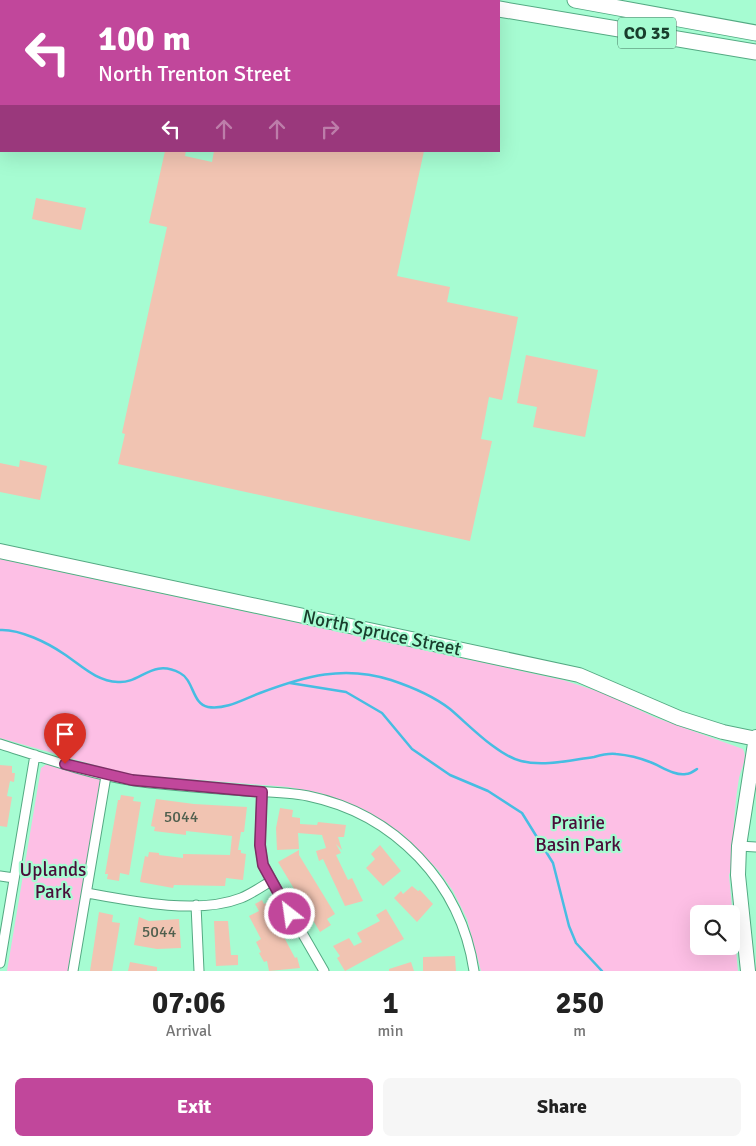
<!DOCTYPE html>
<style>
body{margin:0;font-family:Signika,sans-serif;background:#f6f6f6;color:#222;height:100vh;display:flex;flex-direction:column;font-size:19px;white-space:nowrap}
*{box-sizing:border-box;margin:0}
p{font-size:16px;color:#767676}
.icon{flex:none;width:28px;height:28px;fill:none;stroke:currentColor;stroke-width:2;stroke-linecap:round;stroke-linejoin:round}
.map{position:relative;height:971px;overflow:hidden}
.details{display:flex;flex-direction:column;background:#fff;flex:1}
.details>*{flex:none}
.top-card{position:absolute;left:0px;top:0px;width:500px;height:152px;box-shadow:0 5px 20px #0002;background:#c1479b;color:#fff;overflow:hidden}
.buttons{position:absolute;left:690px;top:905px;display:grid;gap:10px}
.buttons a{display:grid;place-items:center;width:50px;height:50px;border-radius:8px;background:#fff;box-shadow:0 5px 20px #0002;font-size:25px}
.pin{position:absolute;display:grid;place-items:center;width:42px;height:42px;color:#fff;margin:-51px -21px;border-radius:50% 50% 50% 0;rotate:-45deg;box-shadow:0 0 5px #0007}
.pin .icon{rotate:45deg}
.me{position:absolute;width:55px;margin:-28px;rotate:330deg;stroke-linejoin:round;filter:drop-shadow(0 0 4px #0008)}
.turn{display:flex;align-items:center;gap:18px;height:105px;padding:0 15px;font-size:22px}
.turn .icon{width:65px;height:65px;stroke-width:2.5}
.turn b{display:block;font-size:35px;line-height:42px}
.lanes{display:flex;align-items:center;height:48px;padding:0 15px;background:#0003;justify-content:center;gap:25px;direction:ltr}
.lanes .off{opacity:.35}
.eta{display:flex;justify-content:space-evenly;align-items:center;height:85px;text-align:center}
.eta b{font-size:30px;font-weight:700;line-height:35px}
.action{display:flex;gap:10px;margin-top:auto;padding:10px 15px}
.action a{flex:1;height:58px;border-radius:8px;background:#c1479b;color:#fff;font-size:20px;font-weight:700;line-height:58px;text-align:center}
.action a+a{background:#f6f6f6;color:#222}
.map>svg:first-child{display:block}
.green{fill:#fdbfe5;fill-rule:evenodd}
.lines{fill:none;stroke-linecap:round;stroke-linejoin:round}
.stream{stroke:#47bde2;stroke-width:2.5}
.building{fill:#f1c4b2}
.street-casing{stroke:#54aa83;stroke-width:11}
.secondary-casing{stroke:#54aa83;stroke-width:16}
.primary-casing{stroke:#54aa83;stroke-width:17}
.street{stroke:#fff;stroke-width:9}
.secondary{stroke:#fff;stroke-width:14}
.primary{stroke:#fff;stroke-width:15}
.route-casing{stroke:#7d2e65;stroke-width:12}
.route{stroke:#c1479b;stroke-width:9}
.labels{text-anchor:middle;stroke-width:4.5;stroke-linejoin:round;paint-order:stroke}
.number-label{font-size:16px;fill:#4f5f4e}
.shield{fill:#a6fcd2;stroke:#43765e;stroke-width:1}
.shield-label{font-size:18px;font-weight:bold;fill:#193d2c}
.street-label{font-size:19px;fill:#193d2c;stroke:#a6fcd2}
.park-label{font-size:19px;fill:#4a0d39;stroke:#a6fcd2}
</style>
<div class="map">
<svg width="756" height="971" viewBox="0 0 756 971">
<rect width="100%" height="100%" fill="#a6fcd2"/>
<path class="green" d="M0,559l563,121 43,14 48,23 89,32c5,10 -2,19 -4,29 -5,30 -6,59 -7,89l-3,8 9,96h-257l-14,-52 -14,-28 -15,-21 -36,-36 -39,-25 -43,-16 -32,-6 -162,-13 -126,-36zM699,914h32v32h-32z
M48,763l53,16 -31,192h-63l34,-203z"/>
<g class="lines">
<path class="stream" d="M0,630c20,-1 48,13 64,24 18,12 32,27 54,28 22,2 34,-24 62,-9 14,7 12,31 28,34 18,3 36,-8 52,-14 45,-17 84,-28 131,-13 21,7 41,15 59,29 19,16 47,46 71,52 23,6 50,-1 73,-4 7,-2 15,-4 22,-3 11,1 24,4 34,8 11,4 24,14 36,12 4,0 8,-3 11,-5
M290,683l56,9 36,21 30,36 38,26 38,16 34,22 31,50 16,63 7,17 26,28"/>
</g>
<path class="building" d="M165,151h21l-1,5 27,6 2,-11h210l-27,125 53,11 -3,15 71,15 -16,83 -13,-3 -8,42 11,2 -22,100 -352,-77 7,-30 -3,-1 45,-206 -18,-4z
M36,198l50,10 -5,22 -49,-11z
M526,355l72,15 -13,67 -52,-10 4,-20 -20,-4z
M20,460l27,6 -7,34 -40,-8v-29l19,4z
M0,765l12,1v7h3l-1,9 -4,-1 -3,15 5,1 -5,30 -7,-1z
M121,795l13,2 -1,4 8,1 -12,73 -9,-2 -1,8 -12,-2 1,-5h-3l13,-74h2z
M156,799l38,5 53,3 -3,25h-3l-3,18h3v3l5,1 -3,26 -17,-2 -1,8 -51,-1 -1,3 -33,-6 5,-26 3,1 1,-5 10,1v2l24,3v-4l47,1 2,-19 -46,-5v4l-32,-4 1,-4 -4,-1z
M280,808l13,2 -1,7 8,1v6l17,1 1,-3 28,3 -2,12h-6l4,13 -6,-6 5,9 -5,2 12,25 4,-2 11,23 -18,5 -22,-47 -4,2 -3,-10 10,-3 -4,-13 -24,-2 1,16 -22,1 -1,-22z
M380,845l21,26 -18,15 -17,-18 9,-9 -4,-5z
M299,850v5l36,59 -8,5 4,6 -11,7 -42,-70z
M412,886l6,5 2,-1 13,14 -16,18 -23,-24 7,-7 2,3z
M262,900l2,4 2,-1 29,55 2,-1 3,11 -31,3 -2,-10 -3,1 -5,-9 2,-1 -5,-10 5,-3 -12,-23 10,-5 -4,-7z
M386,909l18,30 -59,32 -8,-13 3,-2 -7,-10 16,-8 5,8 8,-4 -5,-9 23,-12 -4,-6z
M99,912l14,3 -1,7 8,1 -8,48h-22z
M139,917l10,4 30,-2 2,29 -24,1 -23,-4z
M214,921h14l3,34h7v10l-22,1z
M455,956l1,15h-33v-14z
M130,962l27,5v4h-29z
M411,962l3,9h-25v-2z"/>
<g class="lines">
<defs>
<path id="street" d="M0,744c44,14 89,30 135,37 36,5 73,7 109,10 21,1 44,1 64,5 87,18 153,87 166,175
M262,792l-2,53 3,20 61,106
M739,846l17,1
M0,876l14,2
M87,893c43,8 111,22 154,5 10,-4 20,-11 30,-17
M196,905l3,66
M0,963l35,-208
M73,971l33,-195"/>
<path id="secondary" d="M0,551l579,124 100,43 44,14 33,7
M748,971l-10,-96 1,-29 17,-109"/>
<path id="primary" d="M441,0l8,1
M575,0l181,33
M4,1l2,-1
M21,1l2,-1
M49,1l3,-1
M499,9l257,43
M0,16l1,-1
M0,35l1,-1"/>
</defs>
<use href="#street" class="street-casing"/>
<use href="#secondary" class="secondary-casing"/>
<use href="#primary" class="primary-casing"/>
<use href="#street" class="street"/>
<use href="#secondary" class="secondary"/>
<use href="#primary" class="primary"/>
</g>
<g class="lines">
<defs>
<path id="route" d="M65,764l67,16 130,12 -2,53 3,20 27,49"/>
</defs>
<use href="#route" class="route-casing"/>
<use href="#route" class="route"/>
</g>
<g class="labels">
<g class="number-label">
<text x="181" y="822">5044</text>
<text x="159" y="937">5044</text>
</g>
<rect class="shield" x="618" y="17.5" width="58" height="31" rx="4"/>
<g class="shield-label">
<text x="647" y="39">CO 35</text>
</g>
<g class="street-label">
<text transform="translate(382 632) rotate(12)" y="7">North Spruce Street</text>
</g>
<g class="park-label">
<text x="578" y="829">Prairie<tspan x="578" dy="22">Basin Park</tspan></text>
<text x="53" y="876">Uplands<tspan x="53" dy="22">Park</tspan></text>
</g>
</g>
</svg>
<div class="buttons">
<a><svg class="icon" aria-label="search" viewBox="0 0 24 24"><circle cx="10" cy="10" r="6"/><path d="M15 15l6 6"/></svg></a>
</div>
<div class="pin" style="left:65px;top:764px;background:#d93025"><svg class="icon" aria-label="arrive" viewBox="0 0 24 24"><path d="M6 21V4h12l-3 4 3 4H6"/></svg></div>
<svg class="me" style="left:290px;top:914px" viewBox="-20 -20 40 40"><circle r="17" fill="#c1479b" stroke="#fff" stroke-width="3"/><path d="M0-11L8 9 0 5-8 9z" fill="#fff"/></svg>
<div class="top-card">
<div class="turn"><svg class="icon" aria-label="left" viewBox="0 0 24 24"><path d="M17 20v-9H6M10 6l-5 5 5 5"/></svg><div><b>100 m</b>North Trenton Street</div></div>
<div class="lanes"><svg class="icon" aria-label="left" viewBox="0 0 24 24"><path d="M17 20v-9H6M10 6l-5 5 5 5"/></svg><svg class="icon off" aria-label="ahead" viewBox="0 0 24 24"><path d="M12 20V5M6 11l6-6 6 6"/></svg><svg class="icon off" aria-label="ahead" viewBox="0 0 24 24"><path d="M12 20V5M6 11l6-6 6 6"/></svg><svg class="icon off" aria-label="right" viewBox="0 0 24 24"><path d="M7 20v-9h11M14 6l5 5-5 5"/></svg></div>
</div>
</div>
<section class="details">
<div class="eta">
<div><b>07:06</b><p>Arrival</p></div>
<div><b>1</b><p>min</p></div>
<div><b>250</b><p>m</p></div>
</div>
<div class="action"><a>Exit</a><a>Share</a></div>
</section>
